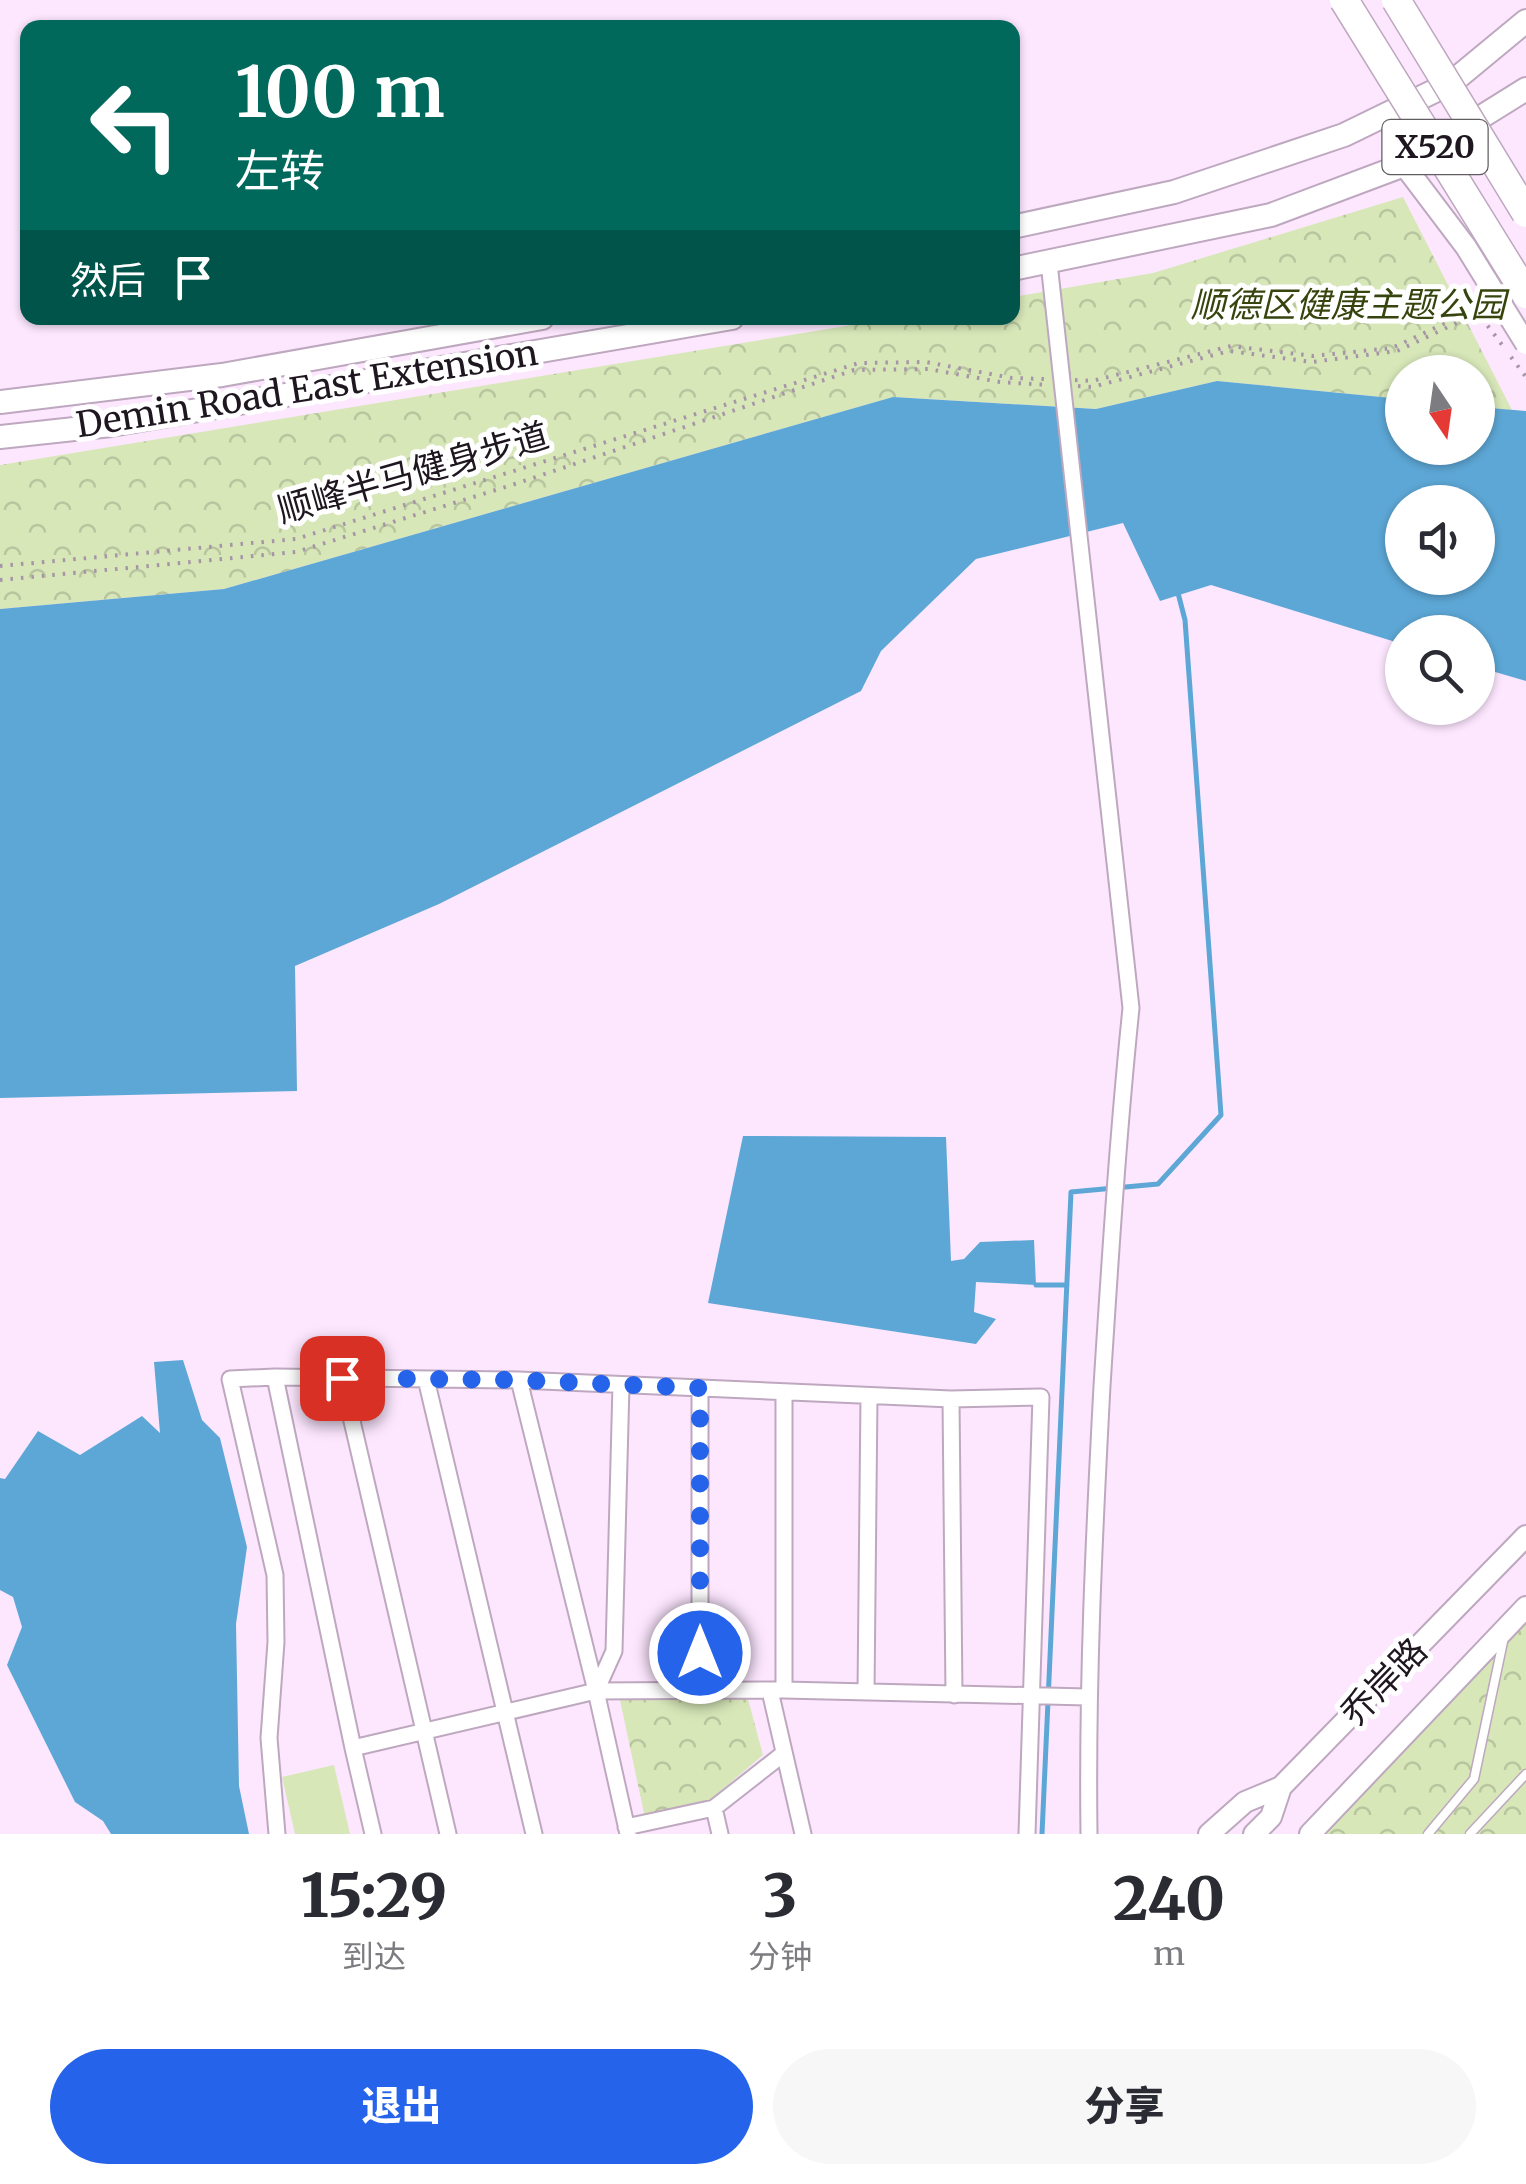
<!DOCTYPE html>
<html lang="zh">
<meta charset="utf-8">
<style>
body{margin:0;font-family:Merriweather,"Noto Sans SC",serif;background:#f7f7f7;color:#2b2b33;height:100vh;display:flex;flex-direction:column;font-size:38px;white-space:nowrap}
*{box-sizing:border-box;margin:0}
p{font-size:32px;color:#7c7c81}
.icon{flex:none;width:55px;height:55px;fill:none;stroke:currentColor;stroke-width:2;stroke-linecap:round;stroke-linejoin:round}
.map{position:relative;height:1834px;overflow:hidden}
.sheet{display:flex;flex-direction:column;background:#fff;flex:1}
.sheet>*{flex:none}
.top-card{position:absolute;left:20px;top:20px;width:1000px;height:305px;border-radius:20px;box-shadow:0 2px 8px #0004;background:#00695c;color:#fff;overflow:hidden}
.needle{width:65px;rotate:167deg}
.fabs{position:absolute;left:1385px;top:355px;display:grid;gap:20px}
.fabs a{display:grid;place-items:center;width:110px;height:110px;border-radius:50%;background:#fff;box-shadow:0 2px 8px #0004;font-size:50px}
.pin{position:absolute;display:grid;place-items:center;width:85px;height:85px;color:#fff;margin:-42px;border-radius:20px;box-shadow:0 5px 15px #0006}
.me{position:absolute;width:110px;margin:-55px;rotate:0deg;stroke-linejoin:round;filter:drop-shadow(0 0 8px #0008)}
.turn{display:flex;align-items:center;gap:35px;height:210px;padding:0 50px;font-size:45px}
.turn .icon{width:130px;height:130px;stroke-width:2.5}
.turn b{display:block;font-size:70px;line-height:85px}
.then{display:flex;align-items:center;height:95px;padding:0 50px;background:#0003;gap:20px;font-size:38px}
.eta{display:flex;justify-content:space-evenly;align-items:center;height:170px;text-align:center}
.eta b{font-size:60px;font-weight:800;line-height:70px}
.primary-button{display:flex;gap:20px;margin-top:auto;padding:20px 50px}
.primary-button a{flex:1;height:115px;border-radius:60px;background:#2563eb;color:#fff;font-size:40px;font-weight:800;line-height:115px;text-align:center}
.primary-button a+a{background:#f7f7f7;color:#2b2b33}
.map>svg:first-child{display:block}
.park{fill:url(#park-crowns)}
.pitch{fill:#d7e7b8}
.water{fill:#5da7d6;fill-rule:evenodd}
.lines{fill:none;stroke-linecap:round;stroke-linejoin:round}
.stream{stroke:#5da7d6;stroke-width:5}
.service-casing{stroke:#bea8bf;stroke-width:11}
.minor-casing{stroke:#bea8bf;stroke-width:19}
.tertiary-casing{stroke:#bea8bf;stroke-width:24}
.secondary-casing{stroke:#bea8bf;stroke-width:26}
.path{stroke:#a695a7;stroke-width:4;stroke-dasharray:2.5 8;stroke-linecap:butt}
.service{stroke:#fff;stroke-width:8}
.minor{stroke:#fff;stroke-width:15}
.tertiary{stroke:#fff;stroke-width:20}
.secondary{stroke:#fff;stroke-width:22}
.tertiary-bridge-casing{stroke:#bea8bf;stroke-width:24;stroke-linecap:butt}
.trunk-bridge-casing{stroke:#bea8bf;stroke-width:31;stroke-linecap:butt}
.tertiary-bridge{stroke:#fff;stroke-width:20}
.trunk-bridge{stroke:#fff;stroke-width:28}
.route{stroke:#2563eb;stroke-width:18;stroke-dasharray:0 32.4}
.labels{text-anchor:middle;stroke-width:10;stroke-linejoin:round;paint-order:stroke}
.shield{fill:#fff;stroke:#625d62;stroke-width:2.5}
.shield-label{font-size:32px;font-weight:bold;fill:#1f171f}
.park-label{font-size:35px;font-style:italic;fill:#36440d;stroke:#fff}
.street-label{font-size:35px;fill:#1f171f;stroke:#fff}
</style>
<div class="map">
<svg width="1526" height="1834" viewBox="0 0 1526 1834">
<defs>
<pattern id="park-crowns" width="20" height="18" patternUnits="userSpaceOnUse" patternTransform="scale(2.5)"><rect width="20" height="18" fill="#d7e7b8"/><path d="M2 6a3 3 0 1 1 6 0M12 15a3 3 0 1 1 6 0" fill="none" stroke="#b8c59e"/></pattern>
</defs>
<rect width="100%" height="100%" fill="#fde7ff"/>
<path class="park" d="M1403,197l109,213 -34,-3v-35h-76v27l-185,-18 -121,28 -203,-12 -669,192 -224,20v-144l895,-147h117l1,-21 140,-24z
M1526,1607v227h-212z
M748,1699l15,56 -53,45 -65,18 -25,-118z"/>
<path class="pitch" d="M334,1765l16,69h-55l-13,-57z"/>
<path class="water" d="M1217,381l185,18v49h76v-41l48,4v270l-48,-14v-35h-76v12l-191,-59 -51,16 -37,-78 -147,36 -95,92 -20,40 -422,213 -144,62 2,125 -297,7v-489l224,-20 669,-192 203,12zM1402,502h76v76h-76z
M743,1136l203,1 5,124 13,-2 16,-17 54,-2 2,45 -60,-3 -2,30 22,7 -20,25 -268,-41z
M183,1360l19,60 18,18 27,109 -11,77 3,162 10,48h-138l-8,-13 -28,-19 -68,-137 15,-38 -9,-30 -13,-7v-112l5,1 33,-48 42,24 62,-39 18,17 -6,-71z"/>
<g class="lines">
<path class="stream" d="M1036,1285h31
M1042,1834l29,-642 87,-8 63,-69 -36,-495 -7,-27"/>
<defs>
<path id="service" d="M1428,1834l46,-55 30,-142
M1470,1834l56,-60"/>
<path id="minor" d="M1049,263l82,745c-13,126 -21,252 -29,378 -8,150 -15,298 -13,448
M275,1377l-45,2 45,196 1,67 -7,96 8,96
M342,1378l106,456
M426,1379l108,455
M700,1388v302
M951,1399l3,296
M784,1690v-298
M596,1691l18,-40 7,-266
M770,1691l33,143
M866,1692l3,-296
M353,1748l-78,-371 244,3
M714,1808l69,-54
M626,1827l88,-19 6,26
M373,1834l-20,-86 243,-57 188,-1 303,7
M628,1834l-32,-143 -77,-311 432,19 90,-2 -14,437"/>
<path id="tertiary" d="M1404,165l62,82 21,34
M1209,1834l36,-32 36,-15
M1254,1834l17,-17 10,-30 245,-251
M1310,1834l216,-227"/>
<path id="secondary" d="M1012,227l162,-35 170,-57 107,-52 75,-62
M1012,269l259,-54 133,-50 122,-76
M0,402l222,-27 320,-57
M0,437l111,-12 621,-107"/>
</defs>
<use href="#service" class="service-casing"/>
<use href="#minor" class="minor-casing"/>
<use href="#tertiary" class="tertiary-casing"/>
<use href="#secondary" class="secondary-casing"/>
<path class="path" d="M1511,357l15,20
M1075,380l17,1 139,-35 82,10 79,-8 88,-41
M1078,386l14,1 137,-36 83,11 85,-11 81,-38 28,37
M0,566l296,-27 563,-176 67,-1 86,16 33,1
M0,580l296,-28 216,-67 342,-115 74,-1 72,13 49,3"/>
<use href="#service" class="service"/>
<use href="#minor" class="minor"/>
<use href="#tertiary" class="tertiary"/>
<use href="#secondary" class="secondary"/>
<defs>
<path id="tertiary-bridge" d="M1487,281l39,63"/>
<path id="trunk-bridge" d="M1344,0l182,294
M1396,0l130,213"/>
</defs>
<use href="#tertiary-bridge" class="tertiary-bridge-casing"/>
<use href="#trunk-bridge" class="trunk-bridge-casing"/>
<use href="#tertiary-bridge" class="tertiary-bridge"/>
<use href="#trunk-bridge" class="trunk-bridge"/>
</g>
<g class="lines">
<path class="route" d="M342,1378l177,2 181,8v265"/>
</g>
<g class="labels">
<rect class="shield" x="1382.5" y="120" width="105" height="54" rx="8"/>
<g class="shield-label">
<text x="1435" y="158">X520</text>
</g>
<g class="park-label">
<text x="1348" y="317">顺德区健康主题公园</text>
</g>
<g class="street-label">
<text transform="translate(307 389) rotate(-9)" y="12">Demin Road East Extension</text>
<text transform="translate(413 473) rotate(-16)" y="12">顺峰半马健身步道</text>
<text transform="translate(1384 1682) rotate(-46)" y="12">乔岸路</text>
</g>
</g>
</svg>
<div class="fabs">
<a><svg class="needle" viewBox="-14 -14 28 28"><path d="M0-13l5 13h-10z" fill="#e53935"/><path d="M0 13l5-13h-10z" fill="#7c7c81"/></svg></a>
<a><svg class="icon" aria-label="sound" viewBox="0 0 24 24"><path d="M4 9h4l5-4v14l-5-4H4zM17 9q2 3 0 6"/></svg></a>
<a><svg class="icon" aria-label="search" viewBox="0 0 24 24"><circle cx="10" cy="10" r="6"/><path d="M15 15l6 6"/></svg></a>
</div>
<div class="pin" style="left:342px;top:1378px;background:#d93025"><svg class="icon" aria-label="arrive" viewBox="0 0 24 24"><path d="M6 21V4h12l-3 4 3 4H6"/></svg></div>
<svg class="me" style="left:700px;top:1653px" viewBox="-20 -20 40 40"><circle r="17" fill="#2563eb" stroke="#fff" stroke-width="3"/><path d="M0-11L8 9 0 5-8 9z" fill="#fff"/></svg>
<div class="top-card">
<div class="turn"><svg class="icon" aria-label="left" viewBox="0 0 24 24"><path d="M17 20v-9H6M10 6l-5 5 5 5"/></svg><div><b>100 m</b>左转</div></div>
<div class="then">然后<svg class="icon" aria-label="arrive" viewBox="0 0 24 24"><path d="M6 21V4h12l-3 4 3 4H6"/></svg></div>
</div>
</div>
<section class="sheet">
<div class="eta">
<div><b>15:29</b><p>到达</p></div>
<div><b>3</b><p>分钟</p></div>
<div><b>240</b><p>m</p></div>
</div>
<div class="primary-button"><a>退出</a><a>分享</a></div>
</section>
